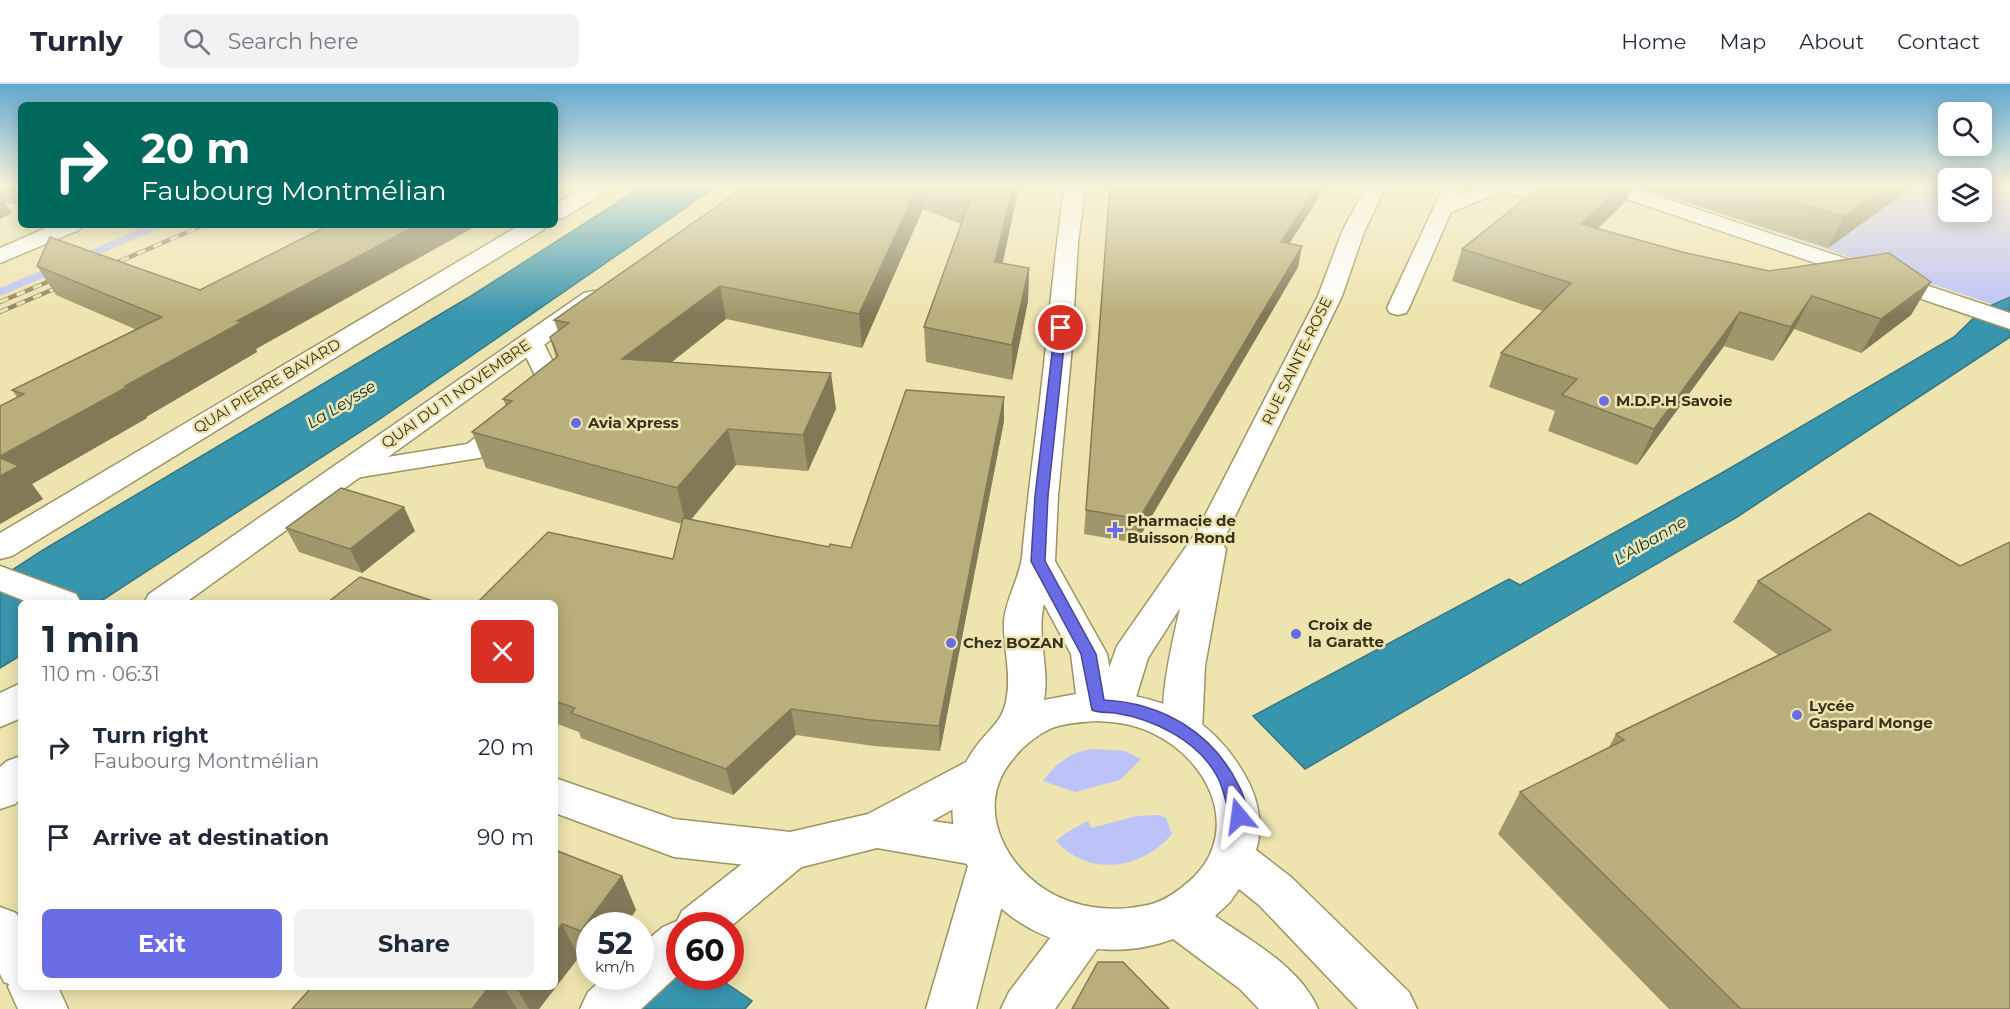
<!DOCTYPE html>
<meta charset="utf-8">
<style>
body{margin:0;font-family:Montserrat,sans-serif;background:#f2f2f3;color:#1f2937;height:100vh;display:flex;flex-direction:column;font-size:22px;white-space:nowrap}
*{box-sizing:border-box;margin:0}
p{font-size:20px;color:#747a83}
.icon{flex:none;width:33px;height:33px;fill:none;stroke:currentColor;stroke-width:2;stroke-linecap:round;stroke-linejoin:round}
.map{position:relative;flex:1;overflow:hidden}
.sheet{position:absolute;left:18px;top:516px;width:540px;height:390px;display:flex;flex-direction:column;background:#fff;border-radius:9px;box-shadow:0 3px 15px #0003}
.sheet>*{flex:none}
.top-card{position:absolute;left:18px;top:18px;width:540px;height:126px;border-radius:9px;box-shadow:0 3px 15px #0003;background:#00695c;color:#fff;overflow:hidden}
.buttons{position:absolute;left:1938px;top:18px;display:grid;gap:12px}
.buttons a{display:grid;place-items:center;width:54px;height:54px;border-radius:9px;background:#fff;box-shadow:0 3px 15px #0003;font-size:30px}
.speed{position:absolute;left:576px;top:828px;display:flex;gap:12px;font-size:30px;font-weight:700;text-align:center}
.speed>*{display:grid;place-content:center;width:78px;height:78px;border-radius:50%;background:#fff;box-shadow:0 3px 15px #0003;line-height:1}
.speed small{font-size:15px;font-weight:400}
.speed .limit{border:9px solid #d22;background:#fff;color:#111}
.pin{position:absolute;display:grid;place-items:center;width:51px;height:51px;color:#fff;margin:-26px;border:3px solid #fff;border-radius:50%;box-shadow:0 2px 6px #0007}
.me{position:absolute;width:66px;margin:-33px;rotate:344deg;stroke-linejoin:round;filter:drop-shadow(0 0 4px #0008)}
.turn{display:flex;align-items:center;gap:21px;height:126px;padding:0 24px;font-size:27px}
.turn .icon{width:78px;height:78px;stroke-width:2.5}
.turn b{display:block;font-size:42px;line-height:51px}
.round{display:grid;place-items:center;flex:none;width:63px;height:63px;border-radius:9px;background:#f2f2f3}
.overview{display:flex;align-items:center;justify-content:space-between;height:102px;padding:0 24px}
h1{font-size:36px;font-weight:700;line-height:45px}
.action{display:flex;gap:12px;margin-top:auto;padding:12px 24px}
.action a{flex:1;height:69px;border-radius:9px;background:#6a6ce6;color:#fff;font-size:24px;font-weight:700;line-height:69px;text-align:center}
.action a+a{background:#f2f2f3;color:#1f2937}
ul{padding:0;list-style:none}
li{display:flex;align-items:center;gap:18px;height:90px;padding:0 24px}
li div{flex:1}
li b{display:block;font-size:22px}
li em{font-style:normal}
header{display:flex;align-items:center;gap:36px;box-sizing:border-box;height:84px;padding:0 30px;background:#fff;border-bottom:2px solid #e0e1e3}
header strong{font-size:28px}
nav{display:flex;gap:33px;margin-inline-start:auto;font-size:21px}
.search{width:420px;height:54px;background:#f2f2f3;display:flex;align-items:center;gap:15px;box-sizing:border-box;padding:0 21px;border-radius:9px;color:#747a83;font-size:22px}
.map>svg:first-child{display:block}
.green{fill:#bbc3f8}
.water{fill:#3795ae;stroke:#377782;stroke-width:1.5}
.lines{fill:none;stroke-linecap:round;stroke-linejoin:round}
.service-casing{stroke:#9e9462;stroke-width:3}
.pedestrian-casing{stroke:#9e9462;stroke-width:3}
.minor-casing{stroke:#9e9462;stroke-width:3}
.tertiary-casing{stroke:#9e9462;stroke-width:3}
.secondary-casing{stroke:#9e9462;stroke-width:3}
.primary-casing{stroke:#9e9462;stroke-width:3}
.service{fill:#fff;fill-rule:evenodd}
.pedestrian{fill:#fff;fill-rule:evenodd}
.minor{fill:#fff;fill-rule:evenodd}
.tertiary{fill:#fff;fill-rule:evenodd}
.secondary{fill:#fff;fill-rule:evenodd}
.primary{fill:#fff;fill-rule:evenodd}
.rail-casing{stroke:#89835f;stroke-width:4.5}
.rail{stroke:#eee4af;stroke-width:3;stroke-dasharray:9;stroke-linecap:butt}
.wall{fill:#9f966b}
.shaded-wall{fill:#827a57}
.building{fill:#b9af7c;stroke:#827a57;stroke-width:1.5}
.route{fill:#6a6ce6;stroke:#454696;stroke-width:1.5}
.poi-dot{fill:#6a6ce6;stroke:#eee4af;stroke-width:2}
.labels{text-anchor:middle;stroke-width:5;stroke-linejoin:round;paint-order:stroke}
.street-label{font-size:15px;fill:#36321d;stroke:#eee4af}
.poi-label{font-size:15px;font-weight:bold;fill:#36321d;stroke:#eee4af;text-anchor:start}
.water-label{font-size:16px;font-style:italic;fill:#012f39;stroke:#eee4af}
</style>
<header>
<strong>Turnly</strong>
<div class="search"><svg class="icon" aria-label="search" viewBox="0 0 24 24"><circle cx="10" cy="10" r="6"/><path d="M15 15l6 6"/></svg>Search here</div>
<nav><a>Home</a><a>Map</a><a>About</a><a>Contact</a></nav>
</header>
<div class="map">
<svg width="2010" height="925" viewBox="0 0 2010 925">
<rect width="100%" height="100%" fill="#eee4af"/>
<path class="green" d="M1637,102h311v26h34v-26h28v124z
M150,141h18l-168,71v-8z
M1092,665l33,2 16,8 -21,21 -45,12 -32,-11c12,-17 28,-29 49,-32z
M1160,731l6,3 6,16c-30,35 -82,44 -116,7l10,-8 22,-12 3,7 46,-12z"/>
<path class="water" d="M643,102h74l-340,235 -279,182h-77v52l-21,13v-90l43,-28 428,-254z
M2010,213v40l-273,180 -432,252 -52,-53 256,-137 11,6 200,-111 234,-137 29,-28z
M679,870l1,22 37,1 35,24 -7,8h-122z"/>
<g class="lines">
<defs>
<path id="service" d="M1444,102h18l-4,10 25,-10h44l50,16 3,4 -3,4 -7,2 -66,-21 -53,21 -42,96 -3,5 -8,2 -8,-2 -3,-5z
M531,251l8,2 4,5 24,48 -4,5 -78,62 -136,22 -10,-2 -4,-6 4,-6 128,-21 74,-56 -22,-46 4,-5z"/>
<path id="pedestrian" d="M790,748l15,6 7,13 -7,13 -75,63v-1h-50v47l-39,36h-61l8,-17 18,-16h34v-30l23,-19 14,-6 5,-10 93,-73z"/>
<path id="minor" d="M588,102h25l-3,4 -47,28 -8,1v-15z
M1597,102h30l383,127v16l-410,-139z
M53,141h29l-3,5 -79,33v-15z
M520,141h26l-3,5 -531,326 -12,3v-26z
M0,482l76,28 5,9h-51l-30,-12z
M21,672v42l-6,6 -15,5v-42l7,-6z
M980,673l14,5 6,12 -6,12 -62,35 48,7 15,6 7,13 -7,13 -15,6 -103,-18 -87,22 -116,-13 -119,-44v-35l119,41 116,13 78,-18 98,-52z
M0,823l16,6 5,8v66h37l10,22h-50l-10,-22 1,-3 -5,-2 -4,-8z"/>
<path id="tertiary" d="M990,763l16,5 6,14 -36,143h-50l42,-143 6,-14z
M1086,822l16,6 7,15 -7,15 -47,67h-54l8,-17 61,-80z"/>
<path id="secondary" d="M1366,102h20l-22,46 -22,64 -120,247 4,6 -21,117 -3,65 -6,11 -14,4 -14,-4c-14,-27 5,-102 12,-134l-32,50 -15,49 -5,10 -14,5 -14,-5 -5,-10 22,-61 80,-115 121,-235 24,-64z"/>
<path id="primary" d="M1065,102h20l-7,57 -7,114 -13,139 -3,65 52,93 7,39c63,7 106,33 135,90 10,20 14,46 7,67l35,27 118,115 8,17h-59l-99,-104 -20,-16 -9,13 -15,14c36,25 85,51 103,93h-59l-19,-20 -67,-50c-87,33 -195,-12 -218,-107 -8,-31 4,-64 23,-88 14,-18 26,-24 29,-48 4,-25 -4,-50 -3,-75 2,-22 15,-42 18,-64 6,-67 16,-134 23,-202 6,-57 11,-113 20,-169zM1044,520l27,50 5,40 -32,6c6,-32 -8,-65 0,-96zM1097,637c22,1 42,4 61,15 57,30 84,103 28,148 -13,11 -27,20 -44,22 -23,5 -54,3 -76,-6 -55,-21 -97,-90 -53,-141 10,-13 24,-24 39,-31 14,-5 30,-6 45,-7z
M593,207l9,2 3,5 -3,5 -417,300h-41l5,-9 435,-301z
M21,599v35l-21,9v-34z"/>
</defs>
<use href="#service" class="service-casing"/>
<use href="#pedestrian" class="pedestrian-casing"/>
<use href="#minor" class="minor-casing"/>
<use href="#tertiary" class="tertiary-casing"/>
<use href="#secondary" class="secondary-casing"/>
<use href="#primary" class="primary-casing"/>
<use href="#service" class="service"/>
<use href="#pedestrian" class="pedestrian"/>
<use href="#minor" class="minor"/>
<use href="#tertiary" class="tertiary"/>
<use href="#secondary" class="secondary"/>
<use href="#primary" class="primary"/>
<defs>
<path id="rail" d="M104,184l100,-43
M0,218l64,-27
M0,228l68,-29"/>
</defs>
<use href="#rail" class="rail-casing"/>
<use href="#rail" class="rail"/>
</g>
<path class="wall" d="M0,102h21v18l-16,-1 7,10 -12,6z
M746,102h273l-17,78 27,4 -1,33 -16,79 -86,-18 -2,-35 37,-103 -38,-15 -61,139 -136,-29 -54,43 164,47 -28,62 -72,-6 -45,55 138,27 22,1 153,-127 -64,330 -66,-5 -78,-11 -63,60 -152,-57 -2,-6 -24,-9v-120l118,-44 9,-35 -196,-56 -14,-36 34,-26 -3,-7 53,-41 -6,-21 8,-6 -4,-11z
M1110,102h216l-37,58 13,2 -4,21 -162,276 -52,-9z
M1541,102h91l-6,15 -28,27 313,87 -50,38 -67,-24 -21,32 -49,-15 -87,119 -89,-34 7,-20 -66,-24 12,-34 42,-42 -91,-30 10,-32z
M1635,102h279l-86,62z
M37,182l219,83 1,3 -111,65 1,1 -115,66 11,15 -43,25 17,-127 -5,-7 125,-60 -81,-35z
M1869,429l141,496h-341l-171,-175 22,-42 88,-43 8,-15 162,-79 -45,-33 25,-41z
M286,444l129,3 -53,42 -63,-21z
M555,766l67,26 14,34 -11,16h-35v35l-11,-4 -40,52h-247l20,-22h243z"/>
<path class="shaded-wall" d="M918,102h4l1,23 -61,139 -3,-34z
M1013,102h6l-23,109 -1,-33z
M1317,102h9l-49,77 4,-21z
M1622,102h10l-6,15 -56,54 11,-31z
M1889,102h25l-86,62 16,-31z
M0,111l12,18 -12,6z
M417,141h61l-222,124 1,3 -111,65 1,1 -115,66 11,15 -43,25v-68l125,-70 112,-65z
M1302,162l-4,21 -162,276 3,-24z
M1029,184l-1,33 -16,79v-35z
M1931,198l-20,33 -50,38 20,-34z
M720,202l6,33 -95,75 -9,-35z
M1812,212l-18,33 -21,32 18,-34z
M1740,228l-16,34 -87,119 17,-36z
M831,289l5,36 -28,62 -5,-36z
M1004,313v24l-64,330 -1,-25z
M728,345l8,36 -50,60 -9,-37z
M404,423l11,24 -53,42 -12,-24z
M791,625l5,26 -63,60 -7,-26z
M622,792l14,34 -11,16h-35v23l-9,-18z
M562,840l17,33 -40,52h-10l-13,-22h39v-53z
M489,903h14l14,22h-45z"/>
<path class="building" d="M746,102h172l-59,128 -139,-28 -98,73 209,14 -28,62 -75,-6 -51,59 -205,-56 40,-31 -9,-2 55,-43 -8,-19 19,-14 -15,-3z
M941,102h72l-18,76 34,6 -17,77 -88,-18 47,-130z
M1110,102h207l-36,56 21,4 -163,273 -53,-9z
M1541,102h81l-41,38 101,28 87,19 120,-18 42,29 -50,37 -69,-23 -21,31 -51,-15 -86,117 -92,-34 15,-16 -76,-26 70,-70 -109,-34z
M1743,102h146l-45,31z
M329,141h88l-180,96 5,1 -117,64 2,1 -127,69v-50l24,-12 -12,-4 150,-73 -125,-51 13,-29 150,53z
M906,306l98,7 -65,329 -68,-6 -80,-11 -65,60 -155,-56 4,-5 -20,-7v-98h-78l71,-71 125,27 10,-41 146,29 1,-3 21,4z
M0,374l19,8 -19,10z
M341,404l63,19 -54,42 -64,-21z
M1869,429l91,53 50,-24v467h-269l-221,-217 104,-52 -8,-6 215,-104 -73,-49z
M360,493l79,26h-112z
M555,766l67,26 -41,55 -19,-7 -7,10z
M1098,878h25l46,47h-97z
M312,903h177l-17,22h-180z"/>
<linearGradient id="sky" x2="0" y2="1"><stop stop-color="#61a8d1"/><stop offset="0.44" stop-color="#f7f3db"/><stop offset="1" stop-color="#f7f3db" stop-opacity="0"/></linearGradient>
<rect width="2010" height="231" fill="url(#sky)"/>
<path class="route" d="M1061,241l5,3 -18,168 -3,65 51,93 8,46c59,3 109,33 135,86 5,10 11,25 6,36l-6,2 -6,-2c-7,-14 -8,-30 -15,-44 -19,-37 -64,-59 -103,-65 -8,-1 -16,0 -23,-3l-11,-56 -50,-93 4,-65 20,-168z"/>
<g class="poi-dot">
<circle cx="1604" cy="317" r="6"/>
<circle cx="576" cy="339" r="6"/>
<path d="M1112 437h6v6h6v6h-6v6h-6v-6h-6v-6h6z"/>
<circle cx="1296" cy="550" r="6"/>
<circle cx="951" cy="559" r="6"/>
<circle cx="1797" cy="631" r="6"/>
</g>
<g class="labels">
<g class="street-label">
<text transform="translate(1297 277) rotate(-64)" y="5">RUE SAINTE-ROSE</text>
<text transform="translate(267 302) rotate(-31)" y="5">QUAI PIERRE BAYARD</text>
<text transform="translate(456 310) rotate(-35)" y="5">QUAI DU 11 NOVEMBRE</text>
</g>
<g class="poi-label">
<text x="1616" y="322">M.D.P.H Savoie</text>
<text x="588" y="344">Avia Xpress</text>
<text x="1127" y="442">Pharmacie de<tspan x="1127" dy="17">Buisson Rond</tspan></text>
<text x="1308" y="546">Croix de<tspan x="1308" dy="17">la Garatte</tspan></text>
<text x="963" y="564">Chez BOZAN</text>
<text x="1809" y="627">Lycée<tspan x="1809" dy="17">Gaspard Monge</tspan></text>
</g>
<g class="water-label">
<text transform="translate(341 320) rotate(-31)" y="6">La Leysse</text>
<text transform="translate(1650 456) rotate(-30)" y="6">L'Albanne</text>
</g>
</g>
</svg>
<div class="buttons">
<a><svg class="icon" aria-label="search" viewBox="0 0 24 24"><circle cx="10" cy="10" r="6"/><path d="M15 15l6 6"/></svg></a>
<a><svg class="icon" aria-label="layers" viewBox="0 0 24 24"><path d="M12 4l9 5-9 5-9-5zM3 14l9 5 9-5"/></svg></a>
</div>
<div class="speed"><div>52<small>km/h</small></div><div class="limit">60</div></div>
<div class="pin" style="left:1061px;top:244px;background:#d93025"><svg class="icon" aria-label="arrive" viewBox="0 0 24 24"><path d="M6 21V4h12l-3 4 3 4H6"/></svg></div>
<svg class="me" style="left:1239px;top:732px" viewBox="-20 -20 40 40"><path d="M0-17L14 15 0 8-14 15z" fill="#6a6ce6" stroke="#fff" stroke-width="4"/></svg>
<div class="top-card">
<div class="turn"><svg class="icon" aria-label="right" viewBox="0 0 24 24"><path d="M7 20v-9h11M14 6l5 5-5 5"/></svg><div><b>20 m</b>Faubourg Montmélian</div></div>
</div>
<section class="sheet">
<div class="overview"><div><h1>1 min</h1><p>110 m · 06:31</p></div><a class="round" style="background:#d93025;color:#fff"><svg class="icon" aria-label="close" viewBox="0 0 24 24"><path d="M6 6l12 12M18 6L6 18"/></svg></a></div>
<ul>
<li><svg class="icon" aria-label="right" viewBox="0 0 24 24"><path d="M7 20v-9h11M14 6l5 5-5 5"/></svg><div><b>Turn right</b><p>Faubourg Montmélian</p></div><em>20 m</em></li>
<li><svg class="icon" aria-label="arrive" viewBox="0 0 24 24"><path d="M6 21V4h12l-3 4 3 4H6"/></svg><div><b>Arrive at destination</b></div><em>90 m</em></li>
</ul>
<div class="action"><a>Exit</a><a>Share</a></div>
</section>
</div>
